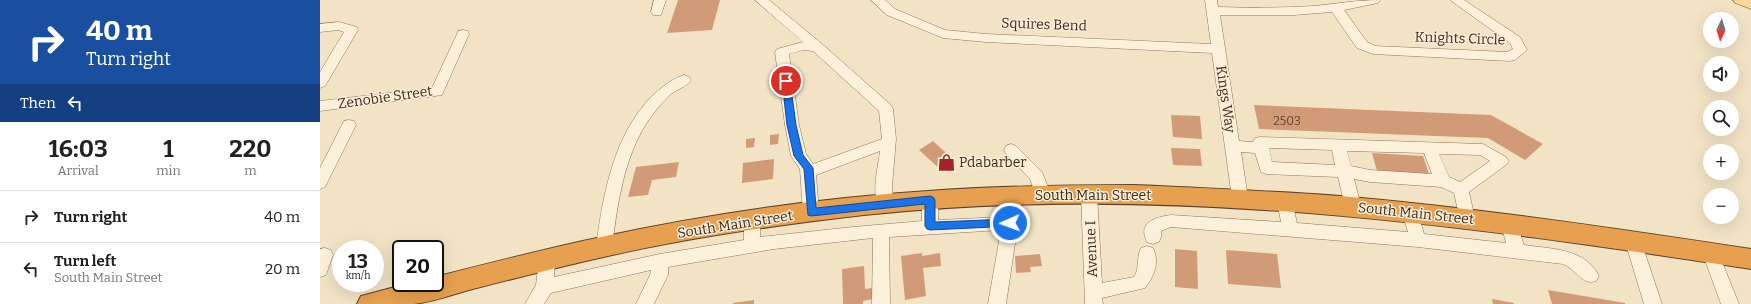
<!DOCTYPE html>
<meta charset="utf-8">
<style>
body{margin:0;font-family:Bitter,serif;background:#f6f6f6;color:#222;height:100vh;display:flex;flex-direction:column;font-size:15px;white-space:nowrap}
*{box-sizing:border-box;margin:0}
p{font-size:13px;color:#767676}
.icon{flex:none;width:22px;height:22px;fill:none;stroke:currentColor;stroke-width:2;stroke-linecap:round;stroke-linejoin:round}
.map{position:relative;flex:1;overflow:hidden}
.sheet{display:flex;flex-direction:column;background:#fff;width:320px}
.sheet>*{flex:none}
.guide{background:#1a4fa0;color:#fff;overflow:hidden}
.needle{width:26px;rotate:184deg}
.fabs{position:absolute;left:1383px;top:12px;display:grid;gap:8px}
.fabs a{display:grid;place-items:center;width:36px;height:36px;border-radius:50%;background:#fff;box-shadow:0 4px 16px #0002;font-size:20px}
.speed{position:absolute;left:12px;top:240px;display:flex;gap:8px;font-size:20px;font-weight:700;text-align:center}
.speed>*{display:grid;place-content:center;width:52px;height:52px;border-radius:50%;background:#fff;box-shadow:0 4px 16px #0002;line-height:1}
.speed small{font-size:10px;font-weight:400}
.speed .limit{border:2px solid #111;border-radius:6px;background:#fff;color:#111}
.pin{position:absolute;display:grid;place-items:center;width:34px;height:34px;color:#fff;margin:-17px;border:2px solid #fff;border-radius:50%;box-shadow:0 1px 4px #0007}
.me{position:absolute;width:44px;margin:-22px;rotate:268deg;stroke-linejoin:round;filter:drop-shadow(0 0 3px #0008)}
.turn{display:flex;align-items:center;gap:14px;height:84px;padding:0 20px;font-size:18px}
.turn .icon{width:52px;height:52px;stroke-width:2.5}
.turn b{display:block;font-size:28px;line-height:34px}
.then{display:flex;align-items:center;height:38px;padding:0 20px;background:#0003;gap:8px;font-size:15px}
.eta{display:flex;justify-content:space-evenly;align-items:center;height:68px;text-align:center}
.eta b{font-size:24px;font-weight:700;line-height:28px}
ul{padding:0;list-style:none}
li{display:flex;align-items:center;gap:12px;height:52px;padding:0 20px;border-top:1px solid #e0e0e0}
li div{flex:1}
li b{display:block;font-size:15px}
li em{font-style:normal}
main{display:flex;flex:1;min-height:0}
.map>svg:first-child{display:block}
.building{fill:#d29b78}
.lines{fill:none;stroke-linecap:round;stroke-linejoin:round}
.minor-casing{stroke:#8e7459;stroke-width:1}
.major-casing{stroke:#5c422d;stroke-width:1}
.highway-casing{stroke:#5c422d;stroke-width:2}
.minor{fill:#fbf0d9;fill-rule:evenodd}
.major{fill:#f7d89a;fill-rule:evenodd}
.highway{fill:#e6a050;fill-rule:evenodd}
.route{fill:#1a73e8;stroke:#114b97}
.labels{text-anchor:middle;stroke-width:3;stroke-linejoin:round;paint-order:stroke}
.number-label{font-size:12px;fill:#624834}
.street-label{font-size:14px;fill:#3d2c1e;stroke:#f8edd5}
.poi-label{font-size:14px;fill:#3d2c1e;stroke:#f8edd5;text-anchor:start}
</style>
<main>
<section class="sheet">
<div class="guide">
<div class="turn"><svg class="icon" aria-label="right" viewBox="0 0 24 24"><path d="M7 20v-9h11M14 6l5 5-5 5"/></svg><div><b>40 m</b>Turn right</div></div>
<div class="then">Then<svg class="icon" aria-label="left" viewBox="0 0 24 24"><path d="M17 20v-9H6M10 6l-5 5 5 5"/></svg></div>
</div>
<div class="eta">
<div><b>16:03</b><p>Arrival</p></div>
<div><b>1</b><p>min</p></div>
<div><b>220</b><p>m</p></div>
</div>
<ul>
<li><svg class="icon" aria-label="right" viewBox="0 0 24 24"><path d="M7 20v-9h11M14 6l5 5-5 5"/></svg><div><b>Turn right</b></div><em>40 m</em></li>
<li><svg class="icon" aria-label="left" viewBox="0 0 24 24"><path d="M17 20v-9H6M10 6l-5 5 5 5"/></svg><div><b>Turn left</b><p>South Main Street</p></div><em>20 m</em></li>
</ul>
</section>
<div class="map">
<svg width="1431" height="304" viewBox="0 0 1431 304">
<rect width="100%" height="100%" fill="#f2e3c5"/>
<path class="building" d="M358,0h42l-8,30 -45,3z
M934,105l237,10 52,29 -18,16 -37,-22 -229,-9z
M851,115l29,1 2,23 -29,-2z
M459,134l-1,10 -8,1v-10z
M435,138l-1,9 -8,1v-9z
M613,141l22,20 -14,9 -22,-20z
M851,148l29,1 2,17 -29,-1z
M1052,153l51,3 6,18 -52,-3z
M454,159l-1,20 -31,4 1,-20z
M359,162l-3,15 -24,3 -4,15 -20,2 8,-30z
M855,249l22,2 1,38 -23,-2z
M906,250l51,4 4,34 -53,-4z
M602,253v3l18,-3 1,13 -18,2 3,28 -21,4 -4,-44z
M720,254l2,12 -12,1 1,5 -15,1 -1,-17z
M544,266l1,23 8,-1v11l-10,2v3h-20l-1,-35z
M1228,290l77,13v1h-73z
M1172,299l22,4v1h-21z
M434,300v4h-21v-1z"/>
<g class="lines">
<defs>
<path id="minor" d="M334,0h12l-5,15h-8l-2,-3z
M435,0h14l53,44 69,61 2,4 3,30 -4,47 1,18 -2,4 -6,2 -6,-2c-8,-15 -1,-40 1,-57l-64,24 3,37 -2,5 -6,1 -6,-1 -2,-5 -3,-43 -9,-13 -6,-31 -10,-73 2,-3 26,-7zM484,50l9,1 66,60 3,28 -69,25 -7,-10 -7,-29 -10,-71z
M551,0h14l10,9 50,21 41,4 225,10 -6,-44h12l1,7c32,1 64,1 95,-1 23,-2 44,-6 67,-6l-2,3 -34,7 23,32 8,4 132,6 6,-3 -3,-6 -60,-43h14l56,37 7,13 -12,10 -5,1 -137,-7 -16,-6 -25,-36 -38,3h-74l19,126 14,1 2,-4 5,-1 223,7 23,13 3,4 -3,4 -37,27 6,27 -2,5 -6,1 -6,-1 -7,-31 -13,-6 -71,-5 -16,-3 7,27 -2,4 -6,2 -6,-2 -2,-4 -7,-29 -72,-3 -5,-2 -6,-19 -14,-1 7,46 -2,4 -6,2 -6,-2 -2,-4 -20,-145 -226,-11 -43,-4 -56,-23zM949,148l63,2 3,15 -63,-3zM1027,151l77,2 8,21 -62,-4 -19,-4zM1119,154l41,1 10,6 -30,21 -11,-5z
M19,22l18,5 1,3 -33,56 -5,2v-16l24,-40 -6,-2 -18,2v-8z
M143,30l5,1 1,3 -27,61 -122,16v-10l112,-13 25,-54 1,-3z
M364,75l5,2 2,3c-4,7 -14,9 -20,14 -5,5 -10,10 -14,15 -32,38 -39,91 -45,138l-2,5 -6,2 -6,-2 -2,-5c7,-52 17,-110 55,-150 10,-9 20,-18 33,-22z
M29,120l5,1 2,4 -31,62 -5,2v-21l24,-47z
M691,144l5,2 26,26 9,23 -2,4 -6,2 -6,-2 -7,-20 -24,-25 -2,-4 2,-4z
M769,188l6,2 2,4 5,89 32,-6c6,-9 2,-20 7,-29l6,-2 6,2c7,14 1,29 -8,40l-43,10 1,6h-18l-4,-110 2,-4z
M694,190l6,2 2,4 -16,108h-18l13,-74 -112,7 1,67h-18l1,-66 -99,11 -106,18v8l-14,29h-18l14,-29 1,-5 -100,23 -7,11h-19l11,-19 3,-24 2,-5 6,-2 6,2 2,5 -1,16 106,-23 84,-14v-20l2,-5 6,-1 6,1 2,5v17l93,-10 69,-6v-21l2,-4 6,-2 6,2 2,4v20l65,-3 3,-21 2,-4z
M965,195l6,2 6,26 111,9 -6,-20 2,-5 6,-1 6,1 8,27 82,9 -5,-19 2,-5 6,-2 6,2 9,26c27,4 61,3 75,31l-3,5c-14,5 -19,-11 -33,-17l-145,-17 -247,-20 -10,4v6l-2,5 -6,2 -6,-2c-10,-20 9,-25 24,-27l110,7 -4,-21 2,-4z
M1313,234l6,2 2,5 21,63h-18l-19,-63 2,-5z
M1390,245l6,2 2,5 21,52h-18l-19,-52 2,-5z
M5,248l6,2 2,5 -7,20 -6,2v-28z"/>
<path id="major" d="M1413,0h18v9l-16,-6z"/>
<path id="highway" d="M814,185c69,3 137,6 206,11 137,12 274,32 411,53v20c-294,-45 -590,-86 -887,-54 -88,10 -178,23 -265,43 -44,10 -87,21 -130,32 -18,5 -37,12 -55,14 -19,0 -38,0 -57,0l4,-8 49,-13h25v-6c55,-14 110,-28 166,-40 107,-23 218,-39 327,-46 69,-5 138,-6 206,-6z"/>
</defs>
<use href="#minor" class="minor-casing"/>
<use href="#major" class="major-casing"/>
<use href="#highway" class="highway-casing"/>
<use href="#minor" class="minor"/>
<use href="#major" class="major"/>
<use href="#highway" class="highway"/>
</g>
<path class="route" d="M466,78l4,3 6,44 7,30 10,13 3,40 114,-12 3,1 2,3v22l75,-3 3,1 2,3 -2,3 -83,4 -3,-1 -2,-3v-22l-114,12 -3,-1 -4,-46 -10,-13 -7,-31 -5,-44z"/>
<defs>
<symbol id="shop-bare" viewBox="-9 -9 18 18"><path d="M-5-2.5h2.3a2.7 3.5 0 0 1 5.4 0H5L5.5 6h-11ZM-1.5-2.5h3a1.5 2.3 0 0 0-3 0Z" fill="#a22428" stroke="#f8edd5" stroke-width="2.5" paint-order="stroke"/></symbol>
</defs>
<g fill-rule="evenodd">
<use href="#shop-bare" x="614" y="150" width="25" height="25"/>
</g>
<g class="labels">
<g class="number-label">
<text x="967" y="125">2503</text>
</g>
<g class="street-label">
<text transform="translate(724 24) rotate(2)" y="5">Squires Bend</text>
<text transform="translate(1140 38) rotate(2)" y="5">Knights Circle</text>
<text transform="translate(65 97) rotate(-8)" y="5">Zenobie Street</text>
<text transform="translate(906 99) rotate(82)" y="5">Kings Way</text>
<text x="773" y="200">South Main Street</text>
<text transform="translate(1096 213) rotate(6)" y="5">South Main Street</text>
<text transform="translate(415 224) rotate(-9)" y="5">South Main Street</text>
<text transform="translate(771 249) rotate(-92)" y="5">Avenue I</text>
</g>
<g class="poi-label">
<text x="639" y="167">Pdabarber</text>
</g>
</g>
</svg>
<div class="fabs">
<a><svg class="needle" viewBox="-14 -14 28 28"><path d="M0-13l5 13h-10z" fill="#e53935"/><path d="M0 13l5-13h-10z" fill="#767676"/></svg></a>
<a><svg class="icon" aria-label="sound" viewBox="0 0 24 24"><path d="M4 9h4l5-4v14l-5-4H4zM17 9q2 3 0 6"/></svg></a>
<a><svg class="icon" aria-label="search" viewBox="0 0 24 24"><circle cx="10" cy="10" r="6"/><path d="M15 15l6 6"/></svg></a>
<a>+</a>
<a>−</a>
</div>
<div class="speed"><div>13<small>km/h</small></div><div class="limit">20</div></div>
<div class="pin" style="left:466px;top:81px;background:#d93025"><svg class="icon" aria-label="arrive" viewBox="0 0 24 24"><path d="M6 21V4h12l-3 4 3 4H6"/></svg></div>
<svg class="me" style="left:690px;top:223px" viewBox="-20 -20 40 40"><circle r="17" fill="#1a73e8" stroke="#fff" stroke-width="3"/><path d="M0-11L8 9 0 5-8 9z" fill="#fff"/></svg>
</div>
</main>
